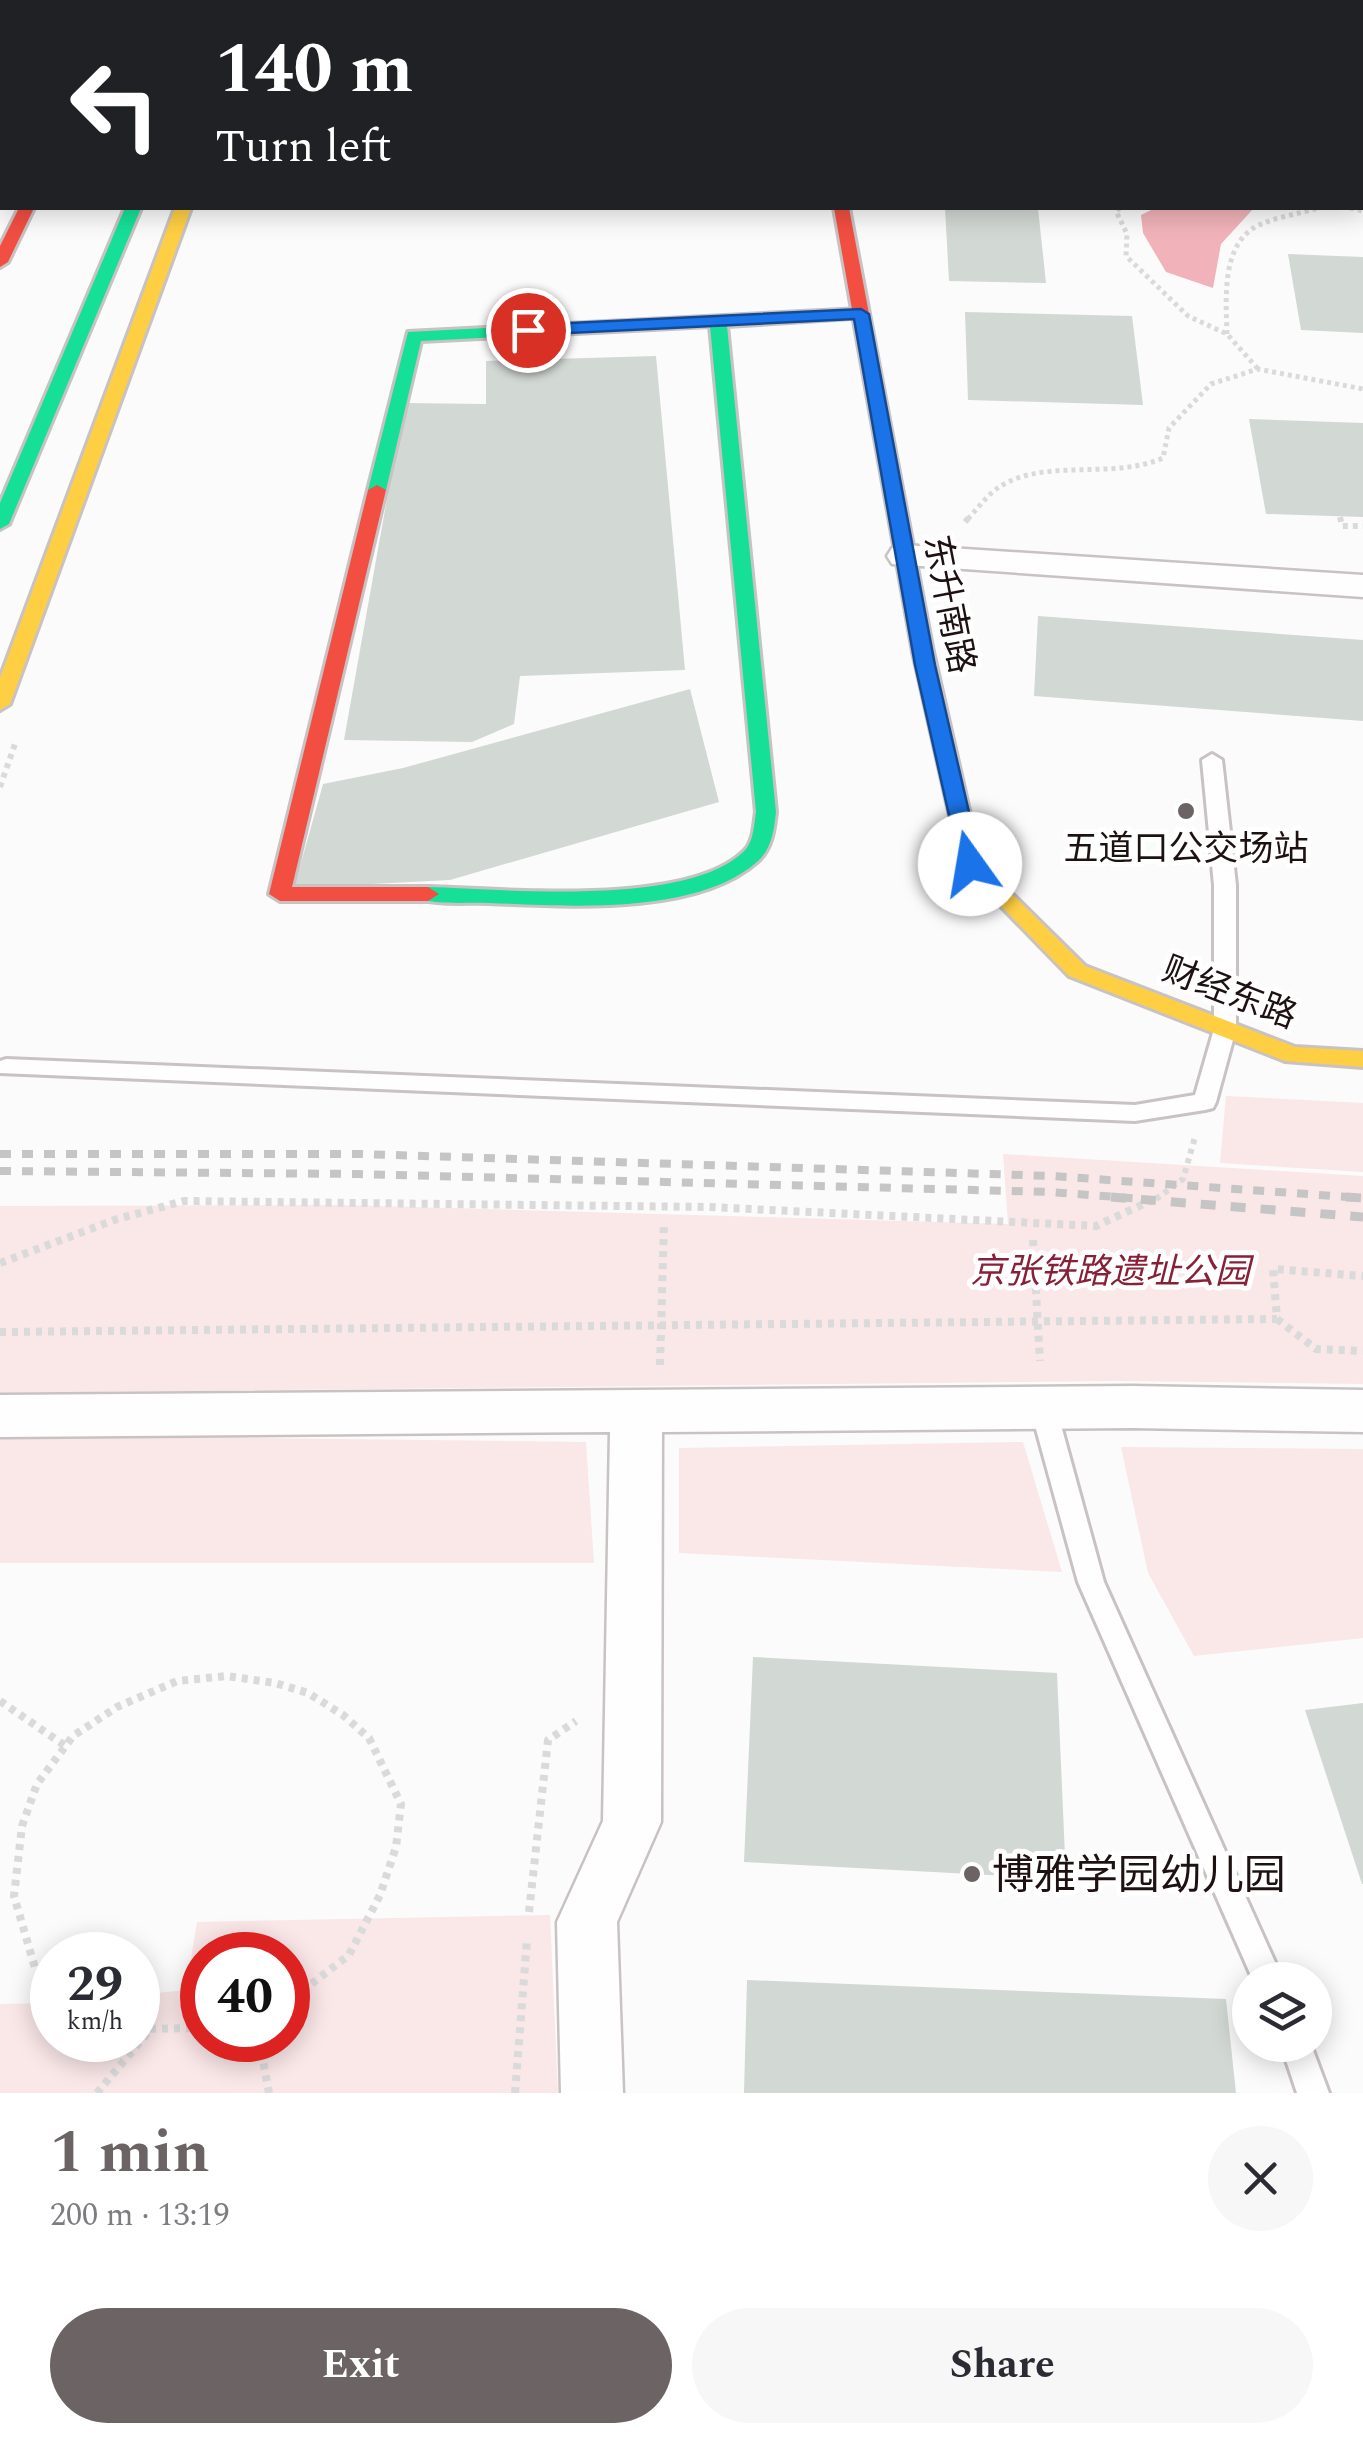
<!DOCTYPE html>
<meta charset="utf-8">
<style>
body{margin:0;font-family:Spectral,"Noto Sans SC",serif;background:#f7f7f7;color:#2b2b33;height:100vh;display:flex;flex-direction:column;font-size:38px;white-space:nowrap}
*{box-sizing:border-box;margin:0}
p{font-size:32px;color:#7c7c81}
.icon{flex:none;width:55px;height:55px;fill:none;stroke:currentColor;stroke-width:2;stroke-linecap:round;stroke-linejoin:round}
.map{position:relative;height:2093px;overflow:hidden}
.sheet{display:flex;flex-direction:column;background:#fff;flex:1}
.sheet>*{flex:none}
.top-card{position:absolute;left:0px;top:0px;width:1365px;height:210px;box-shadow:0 5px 25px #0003;background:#202124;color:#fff;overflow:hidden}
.buttons{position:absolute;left:1232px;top:1962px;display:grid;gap:20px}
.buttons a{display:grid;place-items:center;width:100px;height:100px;border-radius:50%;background:#fff;box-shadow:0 5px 25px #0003;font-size:50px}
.speed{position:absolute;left:30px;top:1932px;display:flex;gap:20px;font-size:50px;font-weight:700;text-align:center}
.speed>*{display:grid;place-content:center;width:130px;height:130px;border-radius:50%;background:#fff;box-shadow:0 5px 25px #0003;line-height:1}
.speed small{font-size:25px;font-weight:400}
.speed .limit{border:15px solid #d22;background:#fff;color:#111}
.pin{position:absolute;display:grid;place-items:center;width:85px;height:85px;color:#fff;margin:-42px;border:5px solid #fff;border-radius:50%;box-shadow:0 2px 10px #0007}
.me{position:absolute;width:110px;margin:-55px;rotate:347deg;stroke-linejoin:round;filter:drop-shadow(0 0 8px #0008)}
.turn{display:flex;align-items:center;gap:35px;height:210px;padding:0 50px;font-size:45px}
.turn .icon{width:130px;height:130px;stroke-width:2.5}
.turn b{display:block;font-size:70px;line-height:85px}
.round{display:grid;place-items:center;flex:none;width:105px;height:105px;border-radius:52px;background:#f7f7f7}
.head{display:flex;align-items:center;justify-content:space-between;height:170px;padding:0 50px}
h1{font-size:60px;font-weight:700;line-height:75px;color:#6b6364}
.button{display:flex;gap:20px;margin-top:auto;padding:20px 50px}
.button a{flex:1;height:115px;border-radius:60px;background:#6b6364;color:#fff;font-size:40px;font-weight:700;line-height:115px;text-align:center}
.button a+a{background:#f7f7f7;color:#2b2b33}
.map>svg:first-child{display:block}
.green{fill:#fae7e8;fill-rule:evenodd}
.water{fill:#f1b3b9}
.building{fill:#d2d8d4}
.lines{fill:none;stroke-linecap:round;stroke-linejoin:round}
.lane-casing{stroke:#c9c2c2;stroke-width:6}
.street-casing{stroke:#c9c2c2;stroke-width:5}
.fast-casing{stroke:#c9c2c2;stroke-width:6}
.slow-casing{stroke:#c9c2c2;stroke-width:6}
.jam-casing{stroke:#c9c2c2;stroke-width:6}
.path-far2{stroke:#dbdada;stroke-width:5;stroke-dasharray:4 4;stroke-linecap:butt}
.path-far1{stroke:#dbdada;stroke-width:6;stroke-dasharray:5 5;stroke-linecap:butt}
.path{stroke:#dbdada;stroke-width:8;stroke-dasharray:6 6;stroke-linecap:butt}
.lane{fill:#fefefe;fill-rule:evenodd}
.street{fill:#fefefe;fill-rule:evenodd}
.fast{fill:#16e098;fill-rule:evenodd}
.slow{fill:#ffcf43;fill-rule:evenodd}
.jam{fill:#f24e42;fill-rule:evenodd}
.rail-far1{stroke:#c6c5c5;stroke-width:8;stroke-dasharray:11 11;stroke-linecap:butt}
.rail{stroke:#c6c5c5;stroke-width:9;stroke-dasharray:15 15;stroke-linecap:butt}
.route{fill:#1a73e8;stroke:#114b97;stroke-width:2.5}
.poi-dot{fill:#6b6364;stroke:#fff;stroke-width:4}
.labels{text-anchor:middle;stroke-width:10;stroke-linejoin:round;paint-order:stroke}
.street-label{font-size:35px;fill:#1e1112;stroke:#fff}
.poi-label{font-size:35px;fill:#1e1112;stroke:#fff}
.park-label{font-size:35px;font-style:italic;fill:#882037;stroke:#fff}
.near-poi-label{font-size:42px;fill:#1e1112;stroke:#fff;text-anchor:start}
</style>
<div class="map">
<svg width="1363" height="2093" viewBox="0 0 1363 2093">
<rect width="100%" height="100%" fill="#fbfbfb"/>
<path class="green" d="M1226,1096l137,7v69l-143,-9z
M1003,1154l360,22v208l-242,-3 -1121,12v-187l342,-1 666,19z
M0,1435l586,7 8,121h-594z
M1023,1442l39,130 -383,-19v-105z
M1121,1447l242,2v189l-169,18 -46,-83z
M550,1915l8,178h-558v-89l52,-1v37h86v-45l48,-5 11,-68zM288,1955v85h-86v-85z"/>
<path class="water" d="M1155,208h99l-33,36 -8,44 -47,-16 -23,-39 -2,-18z"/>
<path class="building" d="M945,208h93l8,75 -97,-2z
M1288,254l75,3v76l-62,-3z
M965,312l167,4 11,89 -175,-5z
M656,356l29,314 -165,6 -6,48 -42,18 -128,-2 60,-337 82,1v-43z
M1249,419l114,4v94l-97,-3z
M1038,616l325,24v81l-329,-25z
M690,689l29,113 -269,78 -156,8 29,-104 80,-16z
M753,1657l304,16 9,206 -322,-17z
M1363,1703v181h-1l-57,-174z
M747,1980l479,19 10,94h-492z"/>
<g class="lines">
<defs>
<path id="lane" d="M1273,0h80l1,2h-79z
M1212,754l10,6 14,125v144l-20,73 -3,6 -8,2 -70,11 -1135,-48v-12l6,-2 1129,46 60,-10 19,-66v-144l-12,-125z
M1043,1397l9,3 4,7 48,175 179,398h-30l-175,-398 -48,-175 4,-7z
M1281,2045h30l18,48h-32z"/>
<path id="street" d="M905,545l458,30v22l-471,-33 -5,-8 5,-8z
M1132,1386l231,4v42l-231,-4 -470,4 -1,390 -44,100 6,171h-62l-4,-171 46,-101 7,-389 -610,5v-42z"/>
<path id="fast" d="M125,208h16l-132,316 -9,5v-26z
M861,309l6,2v6l-140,9 49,486c-2,18 -4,36 -18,49 -61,55 -191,45 -269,42 -22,-1 -47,2 -69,-4l-3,-5 11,-7c76,2 264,21 318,-38 8,-10 8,-25 10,-37l-46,-486 -289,15 -35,149 -9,5 -9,-5 40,-158z"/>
<path id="slow" d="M830,0h14v2h-14z
M175,208h16l-181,496 -10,6v-32z
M923,646l10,6 48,211 104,103 210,81 68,4v16l-78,-6 -216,-85 -108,-111 -48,-213z"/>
<path id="jam" d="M19,208h15l-26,54 -8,5v-21z
M834,208h15l84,444 -10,6 -10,-6z
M377,485l9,5 -94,397h136l11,7 -11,7h-148l-11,-7 99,-404z"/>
</defs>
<use href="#lane" class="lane-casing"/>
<use href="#street" class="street-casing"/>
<use href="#fast" class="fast-casing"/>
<use href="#slow" class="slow-casing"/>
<use href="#jam" class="jam-casing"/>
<path class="path-far2" d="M1120,208l-4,3 11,23 -1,22 62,60 39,18 31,35
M1350,208l13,3
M1227,334c-1,-35 -6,-89 30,-108 18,-9 42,-12 61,-18
M968,519c9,-10 17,-21 27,-29 45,-34 115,-9 168,-32l6,-30 42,-44 47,-15 105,20"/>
<path class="path-far1" d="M1340,517l2,9h21
M965,522l5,-6
M0,787l16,-46
M1156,1199l27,-20 12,-42"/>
<path class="path" d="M1033,1240l7,121
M0,1263l117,-44 67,-18 525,6 387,19 63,-29
M1277,1319l39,30 47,2
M0,1332l1277,-13 -4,-50 90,7
M660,1365l4,-143
M0,1701l64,44
M529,1912l19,-172 28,-19
M52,1983l-17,-15 -21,-72 8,-70 15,-42 36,-48 44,-29 60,-26 50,-5 48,7 33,10 35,22 26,23 32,66 -5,43 -16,48 -31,60 -61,47
M138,2029l64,-1
M265,2040l-3,15 7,38
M97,2093l52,-62
M515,2093l12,-153"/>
<use href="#lane" class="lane"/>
<use href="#street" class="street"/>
<use href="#fast" class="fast"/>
<use href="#slow" class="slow"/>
<use href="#jam" class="jam"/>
<path class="rail-far1" d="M0,1154h361l691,22 311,22
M0,1171l357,3 693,18 92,7"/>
<path class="rail" d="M1111,1197l252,20
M1346,1197l17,1"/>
</g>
<path class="route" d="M861,309l8,5 66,351 46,199 -11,8 -10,-8 -45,-199 -61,-346 -326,16 -8,-5 8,-5z"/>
<g class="poi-dot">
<circle cx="1186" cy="811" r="10"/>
<circle cx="972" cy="1874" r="10"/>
</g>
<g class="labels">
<g class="street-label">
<text transform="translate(950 604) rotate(79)" y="12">东升南路</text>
<text transform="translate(1230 992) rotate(21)" y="12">财经东路</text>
</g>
<g class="poi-label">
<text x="1186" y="860">五道口公交场站</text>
</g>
<g class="park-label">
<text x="1110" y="1283">京张铁路遗址公园</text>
</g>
<g class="near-poi-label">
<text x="992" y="1889">博雅学园幼儿园</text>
</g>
</g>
</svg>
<div class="buttons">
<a><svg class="icon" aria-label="layers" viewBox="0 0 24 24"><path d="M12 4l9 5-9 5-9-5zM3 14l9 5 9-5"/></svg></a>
</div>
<div class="speed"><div>29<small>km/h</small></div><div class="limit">40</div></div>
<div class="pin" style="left:528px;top:330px;background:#d93025"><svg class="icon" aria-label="arrive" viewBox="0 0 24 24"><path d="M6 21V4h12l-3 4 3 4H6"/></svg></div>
<svg class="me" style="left:970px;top:864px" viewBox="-20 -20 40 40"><circle r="19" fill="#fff"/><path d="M0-13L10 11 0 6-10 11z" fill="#1a73e8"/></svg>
<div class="top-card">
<div class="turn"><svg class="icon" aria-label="left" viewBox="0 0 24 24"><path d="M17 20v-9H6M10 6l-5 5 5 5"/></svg><div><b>140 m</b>Turn left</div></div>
</div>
</div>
<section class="sheet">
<div class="head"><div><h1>1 min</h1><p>200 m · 13:19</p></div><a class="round"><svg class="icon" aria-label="close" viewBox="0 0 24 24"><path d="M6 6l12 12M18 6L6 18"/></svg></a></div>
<div class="button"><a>Exit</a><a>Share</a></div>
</section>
